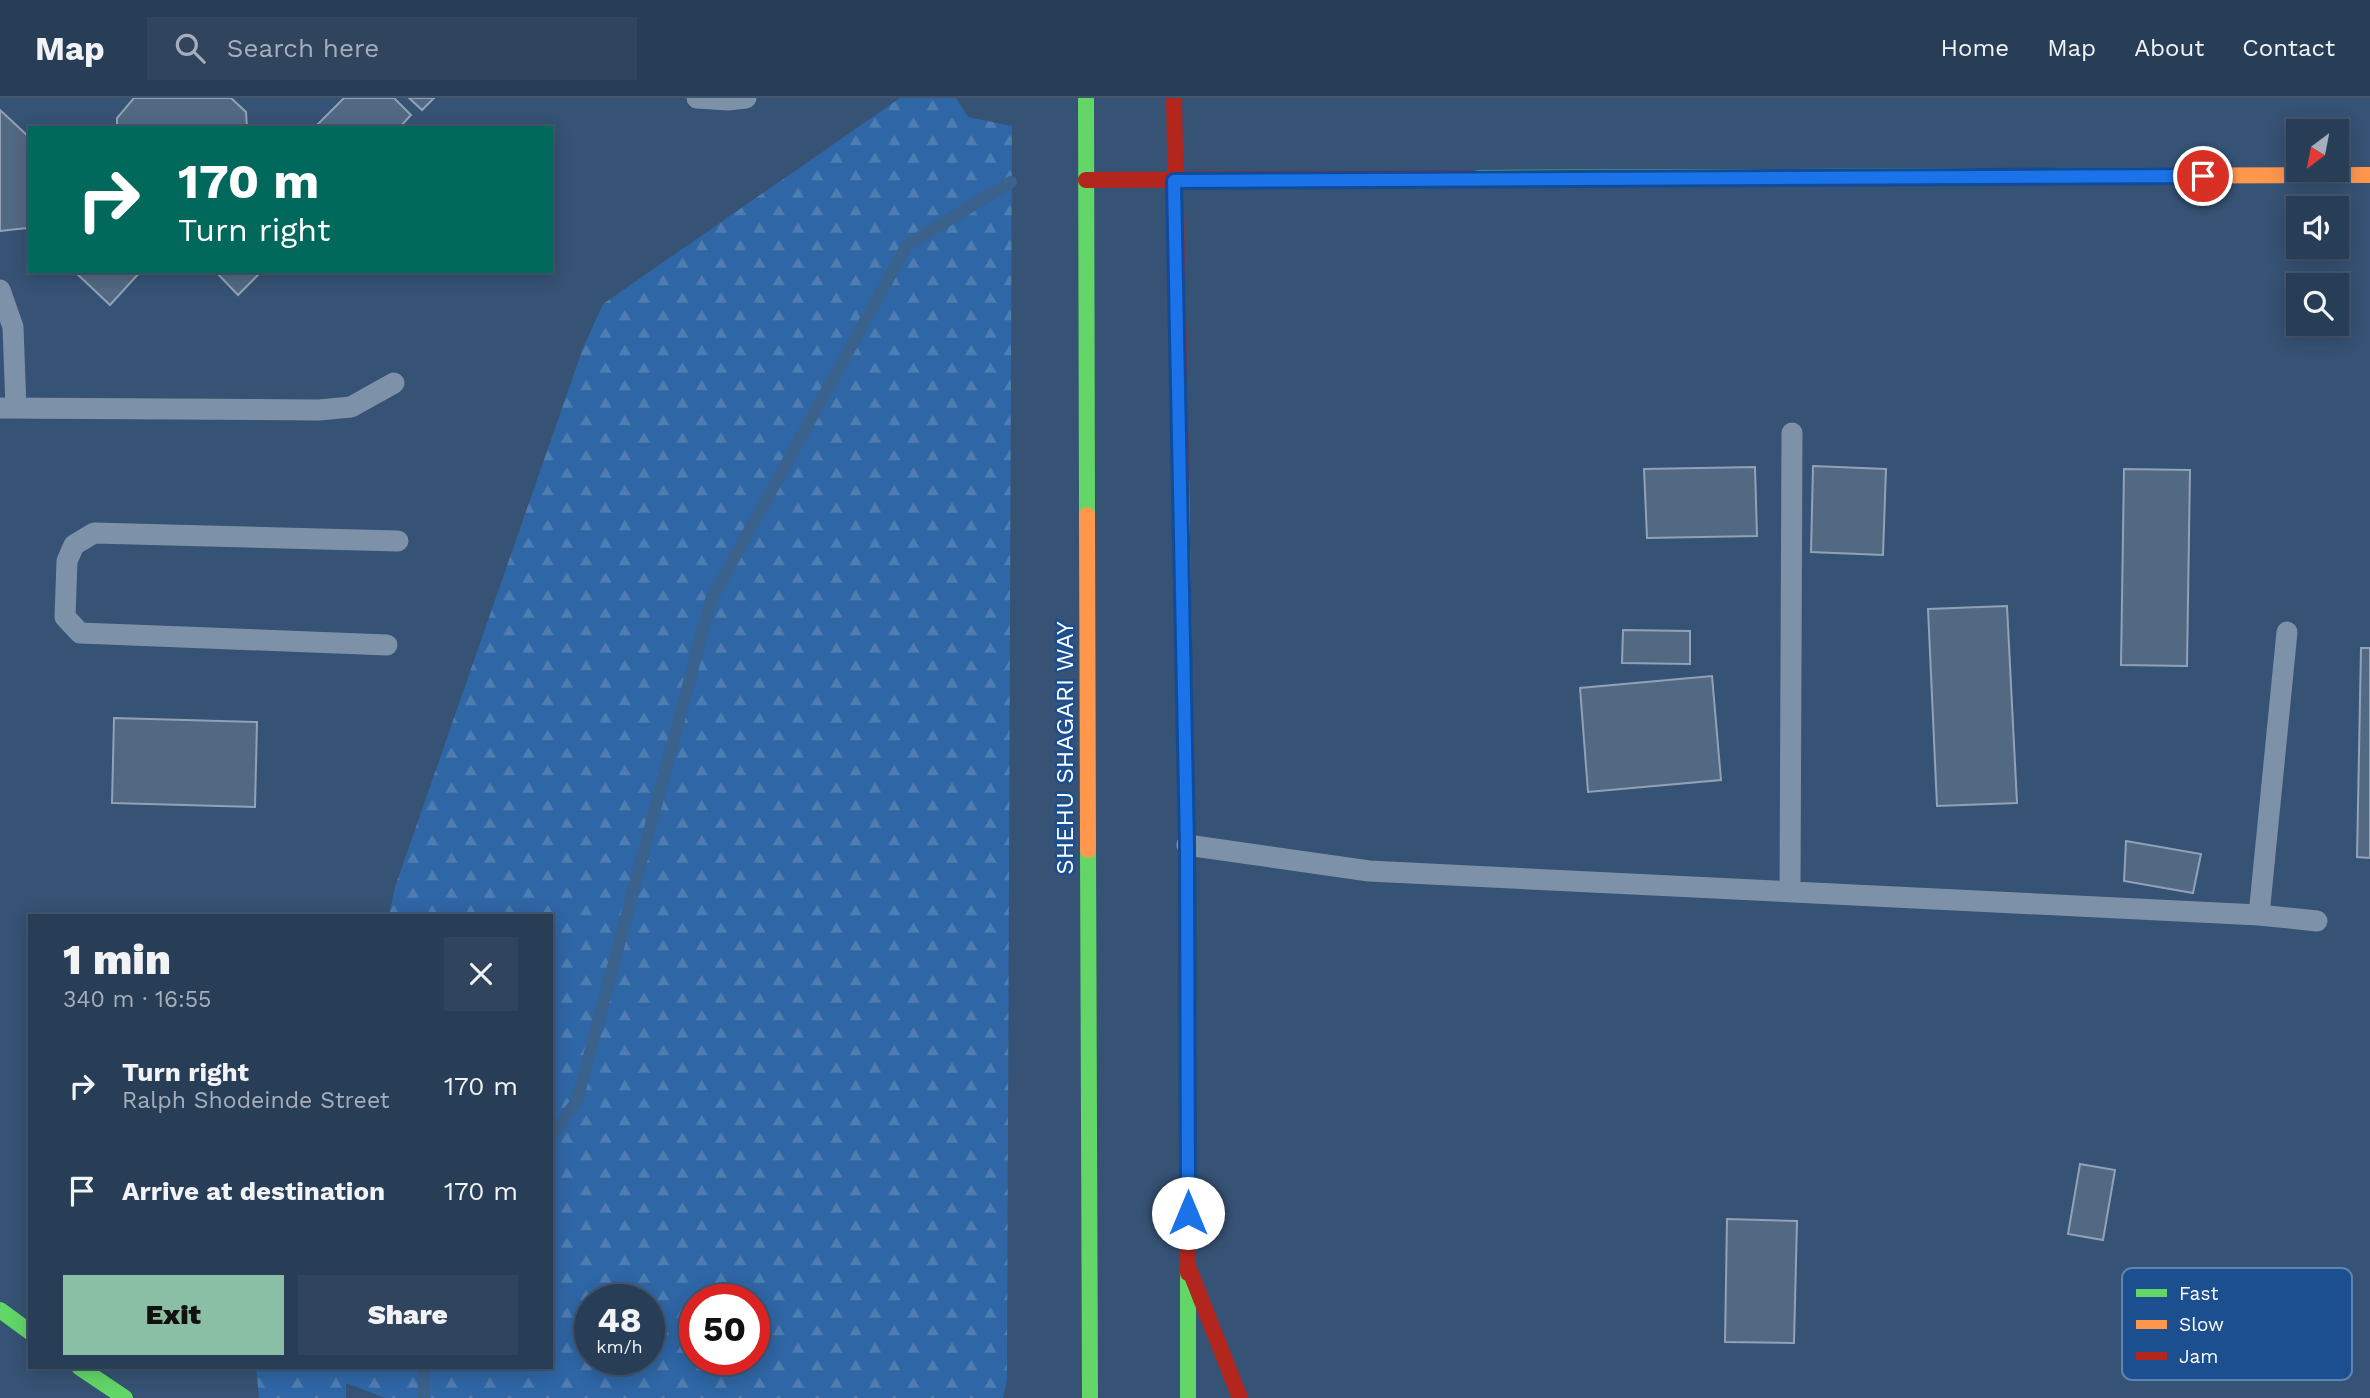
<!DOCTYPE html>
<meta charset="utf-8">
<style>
body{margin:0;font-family:"Work Sans",sans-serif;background:#30455d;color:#f1f3f6;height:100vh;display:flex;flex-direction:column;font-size:26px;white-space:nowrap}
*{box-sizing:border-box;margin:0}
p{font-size:23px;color:#a5aeba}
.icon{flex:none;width:38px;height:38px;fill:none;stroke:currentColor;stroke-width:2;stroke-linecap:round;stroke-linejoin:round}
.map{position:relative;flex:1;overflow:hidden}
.details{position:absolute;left:28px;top:816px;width:525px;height:455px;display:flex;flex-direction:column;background:#283e57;border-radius:0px;box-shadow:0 4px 18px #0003,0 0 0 2px #44576d}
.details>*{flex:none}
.banner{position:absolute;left:28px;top:28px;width:525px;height:147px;border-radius:0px;box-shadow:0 4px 18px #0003,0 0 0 2px #44576d;background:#00695c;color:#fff;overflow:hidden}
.needle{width:46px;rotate:212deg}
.buttons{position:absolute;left:2286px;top:21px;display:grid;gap:14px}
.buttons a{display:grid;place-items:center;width:63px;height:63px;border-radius:0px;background:#283e57;box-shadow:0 4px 18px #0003,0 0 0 2px #44576d;font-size:35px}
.speed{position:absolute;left:574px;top:1186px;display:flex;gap:14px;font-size:35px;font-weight:700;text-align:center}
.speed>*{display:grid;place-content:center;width:91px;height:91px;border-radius:50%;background:#283e57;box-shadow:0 4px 18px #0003,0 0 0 2px #44576d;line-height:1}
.speed small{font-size:18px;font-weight:400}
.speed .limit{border:10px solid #d22;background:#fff;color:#111}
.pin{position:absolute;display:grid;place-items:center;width:60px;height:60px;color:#fff;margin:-30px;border:4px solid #fff;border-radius:50%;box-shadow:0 2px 7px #0007}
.me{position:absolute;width:77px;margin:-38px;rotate:0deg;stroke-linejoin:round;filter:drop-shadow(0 0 5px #0008)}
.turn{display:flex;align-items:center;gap:24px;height:147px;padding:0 35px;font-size:32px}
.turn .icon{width:91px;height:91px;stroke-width:2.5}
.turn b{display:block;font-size:49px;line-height:60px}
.round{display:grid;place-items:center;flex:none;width:74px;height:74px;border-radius:0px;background:#30455d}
.headline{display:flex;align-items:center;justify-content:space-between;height:119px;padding:0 35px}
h1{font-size:42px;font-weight:800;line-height:52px}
.action{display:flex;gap:14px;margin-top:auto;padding:14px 35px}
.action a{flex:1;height:80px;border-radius:0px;background:#8abfa5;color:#111;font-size:28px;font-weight:800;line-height:80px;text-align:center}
.action a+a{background:#30455d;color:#f1f3f6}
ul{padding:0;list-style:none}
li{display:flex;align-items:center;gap:21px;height:105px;padding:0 35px}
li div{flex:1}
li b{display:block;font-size:26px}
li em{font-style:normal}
header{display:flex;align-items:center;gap:42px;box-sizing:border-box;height:98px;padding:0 35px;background:#283e57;border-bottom:2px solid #44576d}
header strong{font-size:33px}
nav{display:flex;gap:38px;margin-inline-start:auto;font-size:24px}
.search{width:490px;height:63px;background:#30455d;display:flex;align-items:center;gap:18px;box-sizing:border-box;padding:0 24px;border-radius:0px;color:#a5aeba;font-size:26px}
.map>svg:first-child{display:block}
.forest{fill:url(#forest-firs);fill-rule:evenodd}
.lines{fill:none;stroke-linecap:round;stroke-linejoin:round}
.stream{stroke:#3b618d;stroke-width:12}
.building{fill:#526984;stroke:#92a2b6;stroke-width:2}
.lane{stroke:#7d92a8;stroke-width:21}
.fast{stroke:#63d668;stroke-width:16}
.slow{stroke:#ff974d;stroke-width:16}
.jam{stroke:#b3261e;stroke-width:16}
.route-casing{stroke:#114b97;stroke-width:18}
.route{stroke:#1a73e8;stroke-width:12}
.labels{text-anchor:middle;stroke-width:5;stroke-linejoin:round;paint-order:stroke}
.street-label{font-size:24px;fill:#fff;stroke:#1b4f8f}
.key{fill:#1b4f8f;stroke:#5f84b1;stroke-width:2}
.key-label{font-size:19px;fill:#fff}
</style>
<header>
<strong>Map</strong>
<div class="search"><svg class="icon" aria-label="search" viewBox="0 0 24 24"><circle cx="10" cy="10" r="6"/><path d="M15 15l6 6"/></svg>Search here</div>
<nav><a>Home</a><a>Map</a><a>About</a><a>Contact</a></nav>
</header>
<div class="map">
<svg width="2370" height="1300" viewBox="0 0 2370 1300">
<defs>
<pattern id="forest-firs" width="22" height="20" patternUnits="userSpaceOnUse" patternTransform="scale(1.75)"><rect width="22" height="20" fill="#2f66a5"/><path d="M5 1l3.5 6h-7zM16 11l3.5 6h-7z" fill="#4e7db2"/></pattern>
</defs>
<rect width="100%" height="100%" fill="#365274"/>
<path class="forest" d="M900,0h56l12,19 44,9 -5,1254 -4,18h-618l-39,-15v15h-87l-3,-31h295v-452h-162l6,-28 188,-539 20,-44zM590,1202h59v60h-59zM695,1202h59v60h-59z"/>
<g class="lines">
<path class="stream" d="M551,1038l26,-35 134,-501 196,-355 104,-63
M424,1269v31"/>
</g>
<path class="building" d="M134,0h97l15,14 1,16h-130v-10z
M344,0h50l17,17 -12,13h-85z
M409,0h25l-12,12z
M0,12l30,28v93l-3,-3 -27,3z
M74,173h67l-31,34z
M215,173h47l-24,24z
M1813,368l73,3 -3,86 -72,-3z
M1755,369l2,69 -110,2 -3,-69z
M2124,371l66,1 -3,196 -66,-1z
M2007,508l10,197 -80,3 -9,-197z
M1623,532l67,1v33l-68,-1z
M2361,550h9v210l-13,-1z
M1712,578l9,104 -133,12 -8,-104z
M114,620l143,4 -2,85 -143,-4z
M2126,743l75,13 -8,39 -69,-12z
M2080,1066l35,6 -12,70 -35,-6z
M1727,1121l70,2 -3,122 -69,-1z"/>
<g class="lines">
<path class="lane" d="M697,0l31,2 18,-2
M0,192l13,37 3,81
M0,310l319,2 32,-3 43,-24
M387,547l-307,-12 -15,-16 2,-56 7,-16 20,-12 304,8
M1187,747l182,26 890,44 58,6
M1790,794l2,-459
M2259,817l28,-283"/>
<path class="fast" d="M1086,0l1,417
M1473,80l565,-2
M1088,752l2,548
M1188,1175v125
M0,1212l30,22
M79,1269l46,31"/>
<path class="slow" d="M2038,78l332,-1
M1181,381l5,318
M1087,417l1,335"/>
<path class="jam" d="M1174,0l7,381
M1086,82l387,-2
M1186,699l2,476
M1188,1168l52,132"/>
</g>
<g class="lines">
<defs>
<path id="route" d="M1188,1115l-1,-368 -13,-664 1029,-5"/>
</defs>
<use href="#route" class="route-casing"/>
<use href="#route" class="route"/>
</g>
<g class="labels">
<g class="street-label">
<text transform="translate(1065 650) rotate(-90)" y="8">SHEHU SHAGARI WAY</text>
</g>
</g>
<rect x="2122" y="1170" width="230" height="112" rx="10" class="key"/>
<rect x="2136" y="1191" width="31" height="8" fill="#63d668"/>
<rect x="2136" y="1222" width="31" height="9" fill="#ff974d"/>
<rect x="2136" y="1254" width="31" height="8" fill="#b3261e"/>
<g class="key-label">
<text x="2179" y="1202">Fast</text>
<text x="2179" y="1233">Slow</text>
<text x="2179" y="1265">Jam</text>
</g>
</svg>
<div class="buttons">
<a><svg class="needle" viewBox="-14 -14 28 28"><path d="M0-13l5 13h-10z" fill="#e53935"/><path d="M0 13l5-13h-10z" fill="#a5aeba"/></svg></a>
<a><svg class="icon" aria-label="sound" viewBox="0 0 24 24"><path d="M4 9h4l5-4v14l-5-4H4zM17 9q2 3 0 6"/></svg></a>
<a><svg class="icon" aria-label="search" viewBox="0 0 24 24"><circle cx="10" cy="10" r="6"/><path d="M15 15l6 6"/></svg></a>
</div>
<div class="speed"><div>48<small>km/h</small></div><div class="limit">50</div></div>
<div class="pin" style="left:2203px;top:78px;background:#d93025"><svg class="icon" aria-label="arrive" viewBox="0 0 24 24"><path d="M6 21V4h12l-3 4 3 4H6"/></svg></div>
<svg class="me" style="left:1188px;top:1115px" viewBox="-20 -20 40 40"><circle r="19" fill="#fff"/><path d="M0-13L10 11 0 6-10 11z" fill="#1a73e8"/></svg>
<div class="banner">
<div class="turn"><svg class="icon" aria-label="right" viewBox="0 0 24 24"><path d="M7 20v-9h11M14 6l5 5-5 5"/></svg><div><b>170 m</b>Turn right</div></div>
</div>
<section class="details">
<div class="headline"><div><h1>1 min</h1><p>340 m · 16:55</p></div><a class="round"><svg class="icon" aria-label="close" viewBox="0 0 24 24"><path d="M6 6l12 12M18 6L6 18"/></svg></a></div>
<ul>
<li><svg class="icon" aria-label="right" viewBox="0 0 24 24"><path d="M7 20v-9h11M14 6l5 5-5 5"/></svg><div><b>Turn right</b><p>Ralph Shodeinde Street</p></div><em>170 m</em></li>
<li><svg class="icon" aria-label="arrive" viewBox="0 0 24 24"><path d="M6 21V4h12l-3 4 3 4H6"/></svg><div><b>Arrive at destination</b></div><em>170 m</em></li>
</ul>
<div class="action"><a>Exit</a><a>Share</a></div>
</section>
</div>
